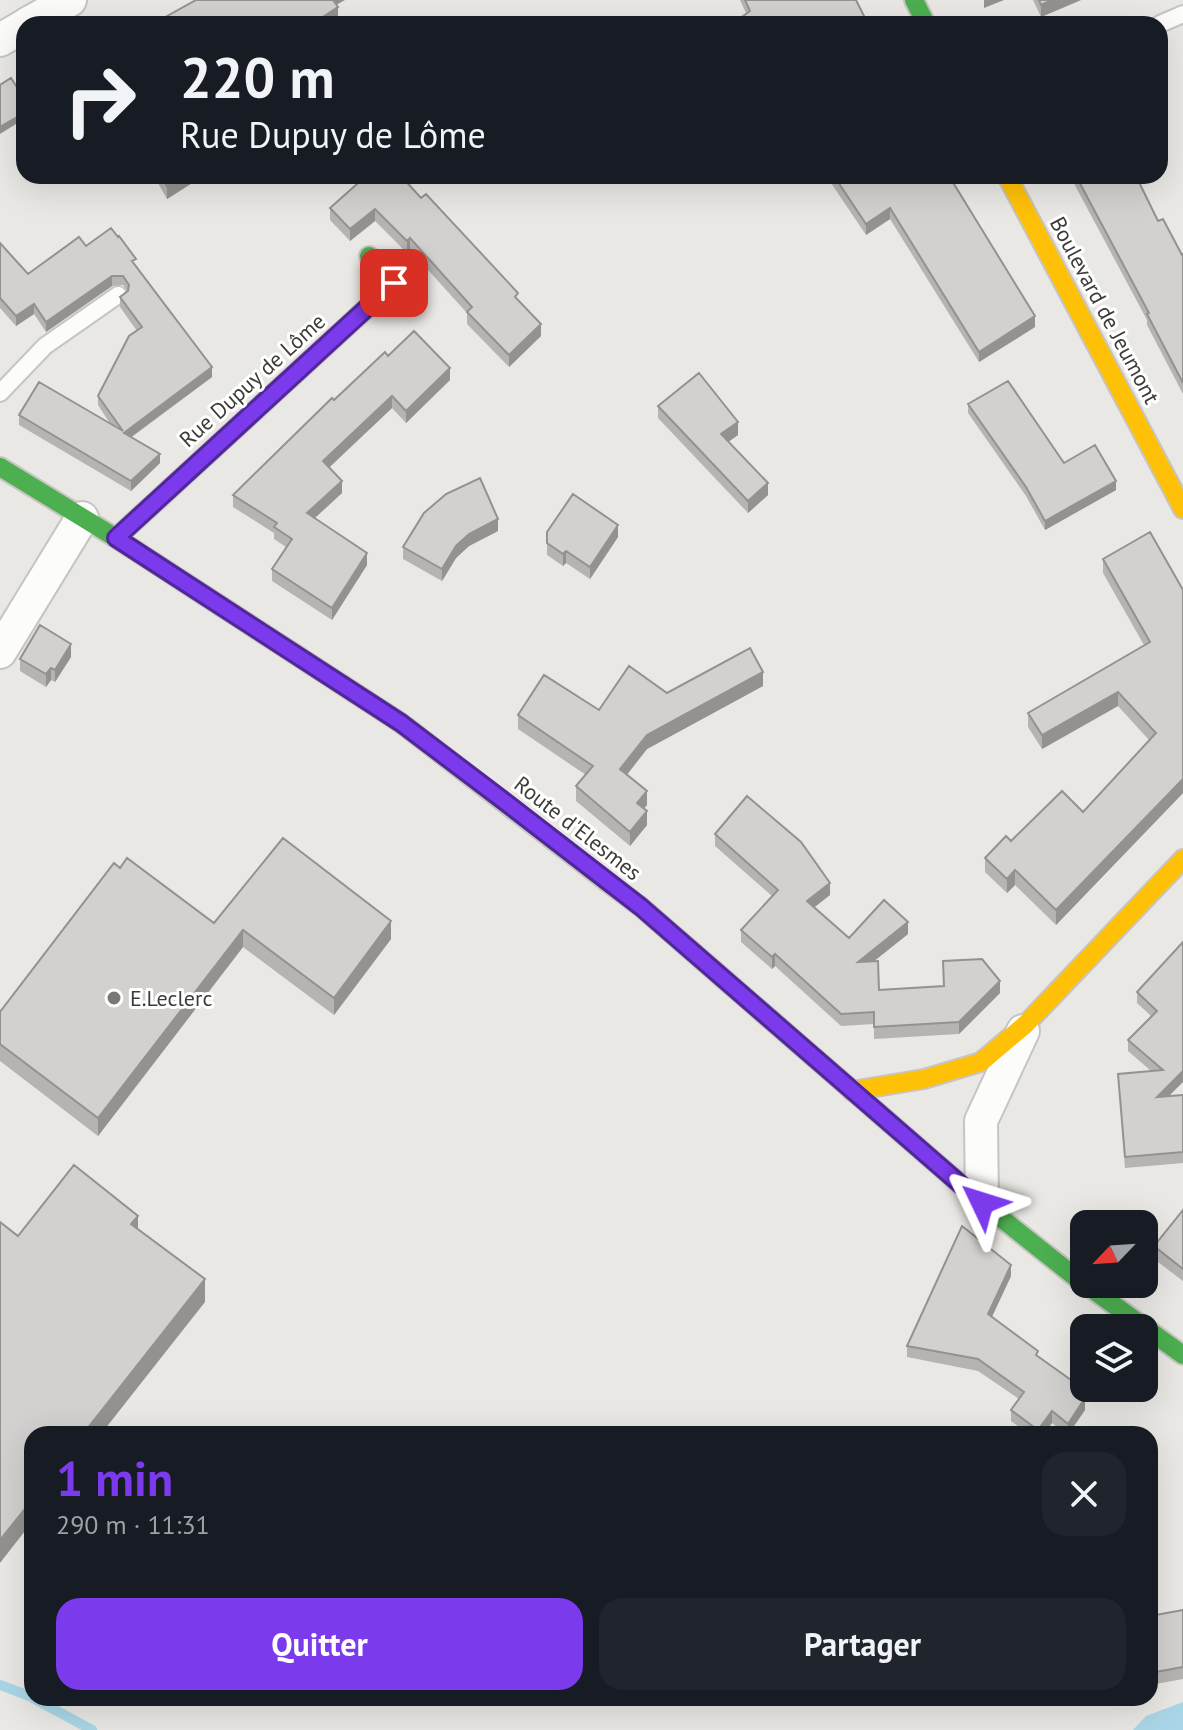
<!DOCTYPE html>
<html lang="fr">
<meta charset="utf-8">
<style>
body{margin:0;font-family:"PT Sans",sans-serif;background:#20242c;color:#f1f3f6;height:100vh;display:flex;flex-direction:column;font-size:30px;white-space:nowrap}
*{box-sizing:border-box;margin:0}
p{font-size:26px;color:#9ea1a6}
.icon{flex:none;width:44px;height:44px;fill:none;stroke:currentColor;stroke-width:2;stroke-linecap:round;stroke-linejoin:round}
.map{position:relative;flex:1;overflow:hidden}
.side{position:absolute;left:24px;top:1426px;width:1134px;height:280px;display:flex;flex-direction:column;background:#171b24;border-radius:24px;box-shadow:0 8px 32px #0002}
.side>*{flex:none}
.banner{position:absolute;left:16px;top:16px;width:1152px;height:168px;border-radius:24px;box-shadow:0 8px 32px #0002;background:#171b24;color:#f1f3f6;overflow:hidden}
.needle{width:52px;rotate:245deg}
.fabs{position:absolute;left:1070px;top:1210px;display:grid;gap:16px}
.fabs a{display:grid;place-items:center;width:88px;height:88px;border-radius:16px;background:#171b24;box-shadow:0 8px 32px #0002;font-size:40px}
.pin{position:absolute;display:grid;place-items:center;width:68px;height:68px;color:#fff;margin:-34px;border-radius:16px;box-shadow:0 4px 12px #0006}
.me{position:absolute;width:88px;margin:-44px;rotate:311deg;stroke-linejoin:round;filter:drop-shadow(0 0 6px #0008)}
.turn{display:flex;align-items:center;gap:28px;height:168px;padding:0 32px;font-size:36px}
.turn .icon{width:104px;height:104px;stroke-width:2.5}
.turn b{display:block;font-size:56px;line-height:68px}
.round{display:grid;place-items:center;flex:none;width:84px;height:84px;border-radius:24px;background:#20242c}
.headline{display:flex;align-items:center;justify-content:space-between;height:136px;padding:0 32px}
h1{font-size:48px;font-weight:800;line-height:60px;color:#7c3aed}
.button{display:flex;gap:16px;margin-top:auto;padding:16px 32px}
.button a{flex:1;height:92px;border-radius:24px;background:#7c3aed;color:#fff;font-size:32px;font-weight:800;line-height:92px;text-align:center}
.button a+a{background:#20242c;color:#f1f3f6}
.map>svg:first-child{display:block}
.water{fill:#a9d6e6}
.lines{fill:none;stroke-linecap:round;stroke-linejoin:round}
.stream{stroke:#a9d6e6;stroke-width:10}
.lane-casing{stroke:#c7c5c2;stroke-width:20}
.street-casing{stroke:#c7c5c2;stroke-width:36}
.fast-casing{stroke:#c7c5c2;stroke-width:22}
.slow-casing{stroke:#c7c5c2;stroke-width:22}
.jam-casing{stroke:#c7c5c2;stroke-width:22}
.lane{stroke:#fcfcfb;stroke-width:16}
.street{stroke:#fcfcfb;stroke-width:32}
.fast{stroke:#4caf50;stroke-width:18}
.slow{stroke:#ffc107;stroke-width:18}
.jam{stroke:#c62828;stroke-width:18}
.wall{fill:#b5b4b2}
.shaded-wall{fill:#949291}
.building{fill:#d3d1cf;stroke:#949291;stroke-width:2}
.route-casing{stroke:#51269a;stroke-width:20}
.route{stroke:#7c3aed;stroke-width:14}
.poi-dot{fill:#7a7875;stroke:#fff;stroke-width:3}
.labels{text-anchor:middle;stroke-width:6;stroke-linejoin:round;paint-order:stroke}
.street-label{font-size:22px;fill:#3d3c39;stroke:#fff}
.poi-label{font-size:22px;fill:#3d3c39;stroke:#fff;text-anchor:start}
</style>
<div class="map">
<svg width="1183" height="1730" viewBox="0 0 1183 1730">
<rect width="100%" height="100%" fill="#eae8e4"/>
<path class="water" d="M1183,1702v28h-50l13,-14z"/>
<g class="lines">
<path class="stream" d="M0,1685l32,12
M33,1698l59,32"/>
<defs>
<path id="lane" d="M1160,24l23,-10
M0,393l45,-47 73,-51"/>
<path id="street" d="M27,24l43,-24
M0,40l24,-14
M0,652l82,-134
M982,1203l-1,-82 42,-90"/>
<path id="fast" d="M914,0l12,24
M0,467l116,71 285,185 205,158
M116,538l278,-255 -25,-27
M816,1059l166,144 102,81
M1085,1284l98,71"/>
<path id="slow" d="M1007,176l176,333
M852,1091l72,-12 57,-17 45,-38 157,-165"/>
<path id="jam" d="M606,881l35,26 175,152"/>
</defs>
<use href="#lane" class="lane-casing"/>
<use href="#street" class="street-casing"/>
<use href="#fast" class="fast-casing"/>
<use href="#slow" class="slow-casing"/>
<use href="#jam" class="jam-casing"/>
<use href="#lane" class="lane"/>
<use href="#street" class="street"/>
<use href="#fast" class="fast"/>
<use href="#slow" class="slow"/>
<use href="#jam" class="jam"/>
</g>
<path class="wall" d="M740,0h116l-110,13z
M1033,0h48l-40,17z
M154,176h43v4l-30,19z
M829,176h120l86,151 -56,35 -89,-143 -24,16 -37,-55z
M1070,176h66l22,45 24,34 1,-1v140l-36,-69v-5z
M421,198l97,103 23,35 -32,31 -42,-43v-11l-57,-63 -3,3 -32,-32 -25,20 -20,-21v-12z
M0,243l28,31 58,-28 50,20 76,111 -80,60 28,26 -29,28 -112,-66v-10l92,10 -13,-20v-9l39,-65 -17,-24v-10l7,-6 -4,-6 -11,1 -66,46 -12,-18 -18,12 -16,-18z
M388,356l62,24 -44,43 -14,-15 -63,60 13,25 -27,25 52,47 -35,55 -60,-39v-12l14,-22 -12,-8v-6l-41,-26v-12z
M968,404l96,59 52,27 -71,40 -19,-34 -58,-83z
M658,406l80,29 -10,7 40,53 -20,18 -90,-95z
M498,531l-29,15 -13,12 -14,23 -39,-22v-12z
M547,532l71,5 -28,42 -24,-16 -3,3 -16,-11z
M1150,532l33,261 -127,132 -41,-40 -8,8 -22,-21v-14l26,-17 72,-29 66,-72 -31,-34 -76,43 -14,-22v-14l116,-68 -41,-72v-14z
M71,657l-16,25 -4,-2 -5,7 -26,-16v-12z
M763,686l-116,63 -20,26 20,30 -3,3 3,17 -17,21 -54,-45v-15l10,-11 -68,-46v-14l81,-5 68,-17z
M715,834l115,61 -16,12 35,31 59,-4 -34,27 5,29 121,3 -41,41 -85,5v-15l-33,2 -66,-60 -3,3 -31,-27v-12l31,-34 -57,-50z
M120,868l94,55 177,16 -57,76 -91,-68 -145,189 -98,-75v-49z
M1183,942l-14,154 14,-1v68l-58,5 -7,-94 33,-3 -23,-20v-11l23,-24 -14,-13v-11z
M1183,1210v71l-29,-22v-13z
M1011,1276l-19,41 86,76 7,17 -16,24h-3l-14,-11 -9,11h-15l-17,-13v-11l8,-11 -41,-28 -71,-14v-11z
M1183,1610v69l-33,6v-69z
M1053,1698h16l-16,3z"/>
<path class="shaded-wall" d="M329,0h16l-16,9z
M984,0h20l-20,8z
M1052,0h29l-40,17v-12z
M338,7v13l-6,4h-20z
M24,113v6l-24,15v-7z
M183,176h14v4l-30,19v-13z
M890,208v11l-24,16v-11z
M375,209v12l-25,20v-12z
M410,238v12l-3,3v-12z
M112,276v10l-66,46v-10z
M34,304v10l-18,12v-10z
M1035,316v11l-56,35v-10z
M541,324v12l-32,31v-12z
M212,367v10l-88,65v-9z
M450,368v12l-44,43v-12z
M392,396v12l-69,65v-12z
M738,422v13l-17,12v-13z
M160,454v9l-29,28v-10z
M342,481v12l-35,32v-12z
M1116,481v9l-71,40v-9z
M768,483v12l-20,18v-12z
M498,519v12l-29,15 -13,12 -14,23v-12l14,-23 13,-12z
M618,525v12l-28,42v-12z
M566,551v12l-3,3v-12z
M367,553v12l-35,55v-12z
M71,644v13l-16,25v-12z
M51,668v12l-5,7v-13z
M763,672v14l-116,63 -27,34v-14l27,-34z
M1118,692v14l-76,43v-14z
M1183,779v14l-127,132v-15z
M647,791v14l-10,12v-14z
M647,811v14l-17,21v-14z
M1015,870v15l-8,8v-14z
M830,883v12l-23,18v-12z
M391,921v18l-57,76v-17z
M908,922v12l-50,40v-12z
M243,930v17l-145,189v-18z
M775,954v12l-3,3v-12z
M1000,981v12l-41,41v-12z
M1183,1071v11l-26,26v-11z
M138,1216v23l-7,-15z
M1011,1265v11l-23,49v-11z
M205,1279v23l-104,132h-18z
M1085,1398v12l-17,24v-10z
M1052,1411v12l-9,11h-5v-4z
M32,1500v22l-32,41v-23z"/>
<path class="building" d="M196,0h137l5,7 -26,17h-159z
M745,0h111l12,24h-136l18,-13z
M1039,0h13l-11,5z
M11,78l13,20v15l-24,14v-42z
M162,176h21l-16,10z
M366,176h35l20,22 5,-4 92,99 -3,4 26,27 -32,31 -42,-43 5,-5 -62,-69 -3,3 -32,-32 -25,20 -20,-21z
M834,176h115l86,140 -56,36 -89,-144 -24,16z
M1076,176h60l22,45 5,-2 19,36 1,-1v129l-36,-69 2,-1z
M111,228l7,9 1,-1 17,23 -4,2 80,106 -88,66 36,21 -29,27 -112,-66 20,-33 84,49 -25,-35 31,-60 13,-9 -22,-30 8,-6 1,-6 -6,-9h-11l-66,46 -12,-18 -18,12 -16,-18v-55l28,31 51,-37 7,9z
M414,331l36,37 -44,43 -14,-15 -69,65 19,20 -35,32 60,40 -35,55 -60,-39 20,-30 -18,-12 3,-4 -44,-28 99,-97 2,2 51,-48 3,4z
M699,373l39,49 -17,12 47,49 -20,18 -90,-95z
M1008,381l56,82 31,-18 21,36 -71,40 -19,-34 -58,-83z
M480,478l18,41 -29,15 -13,12 -14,23 -39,-22 21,-34 22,-19z
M573,494l45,31 -28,42 -24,-16 -3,3 -16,-11v-11z
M1150,532l33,58v189l-127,131 -41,-40 -8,9 -22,-21 21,-22 5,5 51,-50 21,21 73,-79 -38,-41 -76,43 -14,-22 122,-71 -47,-83z
M40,625l31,19 -16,26 -4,-2 -5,6 -26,-15z
M750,648l13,24 -116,63 -27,34 27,22 -10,12 10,8 -17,21 -54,-46 17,-20 -75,-51 26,-40 55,35 30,-44 38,27z
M747,796l54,46 29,41 -23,18 42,37 35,-38 24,22 -50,40 20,-1 1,29 65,-4 -1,-25 39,-2 18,22 -41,41 -85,5v-15l-33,2 -66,-60 -3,3 -31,-27 37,-40 -63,-56z
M283,838l108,83 -57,77 -91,-68 -145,188 -98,-74v-32l114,-149 6,5 7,-10 87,65z
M1183,942v129l-26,26 26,-2v57l-58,5 -7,-83 45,-4 -35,-30 29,-29 -20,-19z
M74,1165l64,51 -7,8 74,55 -122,155h-51v66l-32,40v-318l18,14z
M1183,1210v59l-29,-23z
M962,1226l49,39 -23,49 50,37 -2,4 42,30 -4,5 11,8 -17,26 -16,-13 -14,19 -27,-20 13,-18 -46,-33 -71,-13z
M1183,1610v57l-33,6v-57z"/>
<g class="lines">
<defs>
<path id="route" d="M394,283l-278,255 285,185 99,75 141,109 341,296"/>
</defs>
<use href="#route" class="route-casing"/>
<use href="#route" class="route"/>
</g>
<circle class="poi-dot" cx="114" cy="998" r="8"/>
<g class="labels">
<g class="street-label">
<text transform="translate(1105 310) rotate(62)" y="8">Boulevard de Jeumont</text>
<text transform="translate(252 380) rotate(-42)" y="8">Rue Dupuy de Lôme</text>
<text transform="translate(578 828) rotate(38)" y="8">Route d'Elesmes</text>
</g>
<g class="poi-label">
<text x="130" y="1006">E.Leclerc</text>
</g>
</g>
</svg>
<div class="fabs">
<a><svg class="needle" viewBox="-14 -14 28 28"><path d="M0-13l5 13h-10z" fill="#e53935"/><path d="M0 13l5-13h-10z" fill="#9ea1a6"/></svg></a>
<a><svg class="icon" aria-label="layers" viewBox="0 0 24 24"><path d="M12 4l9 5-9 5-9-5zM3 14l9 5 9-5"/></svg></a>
</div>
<div class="pin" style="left:394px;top:283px;background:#d93025"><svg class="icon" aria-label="arrive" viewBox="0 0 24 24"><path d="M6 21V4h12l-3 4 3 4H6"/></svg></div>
<svg class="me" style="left:982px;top:1203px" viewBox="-20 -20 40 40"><path d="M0-17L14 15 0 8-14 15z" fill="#7c3aed" stroke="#fff" stroke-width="4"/></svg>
<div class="banner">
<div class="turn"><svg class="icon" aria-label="right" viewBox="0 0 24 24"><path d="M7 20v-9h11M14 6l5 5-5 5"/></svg><div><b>220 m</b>Rue Dupuy de Lôme</div></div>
</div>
<section class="side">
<div class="headline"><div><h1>1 min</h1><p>290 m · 11:31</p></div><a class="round"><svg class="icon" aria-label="close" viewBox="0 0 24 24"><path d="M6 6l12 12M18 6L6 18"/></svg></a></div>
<div class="button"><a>Quitter</a><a>Partager</a></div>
</section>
</div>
